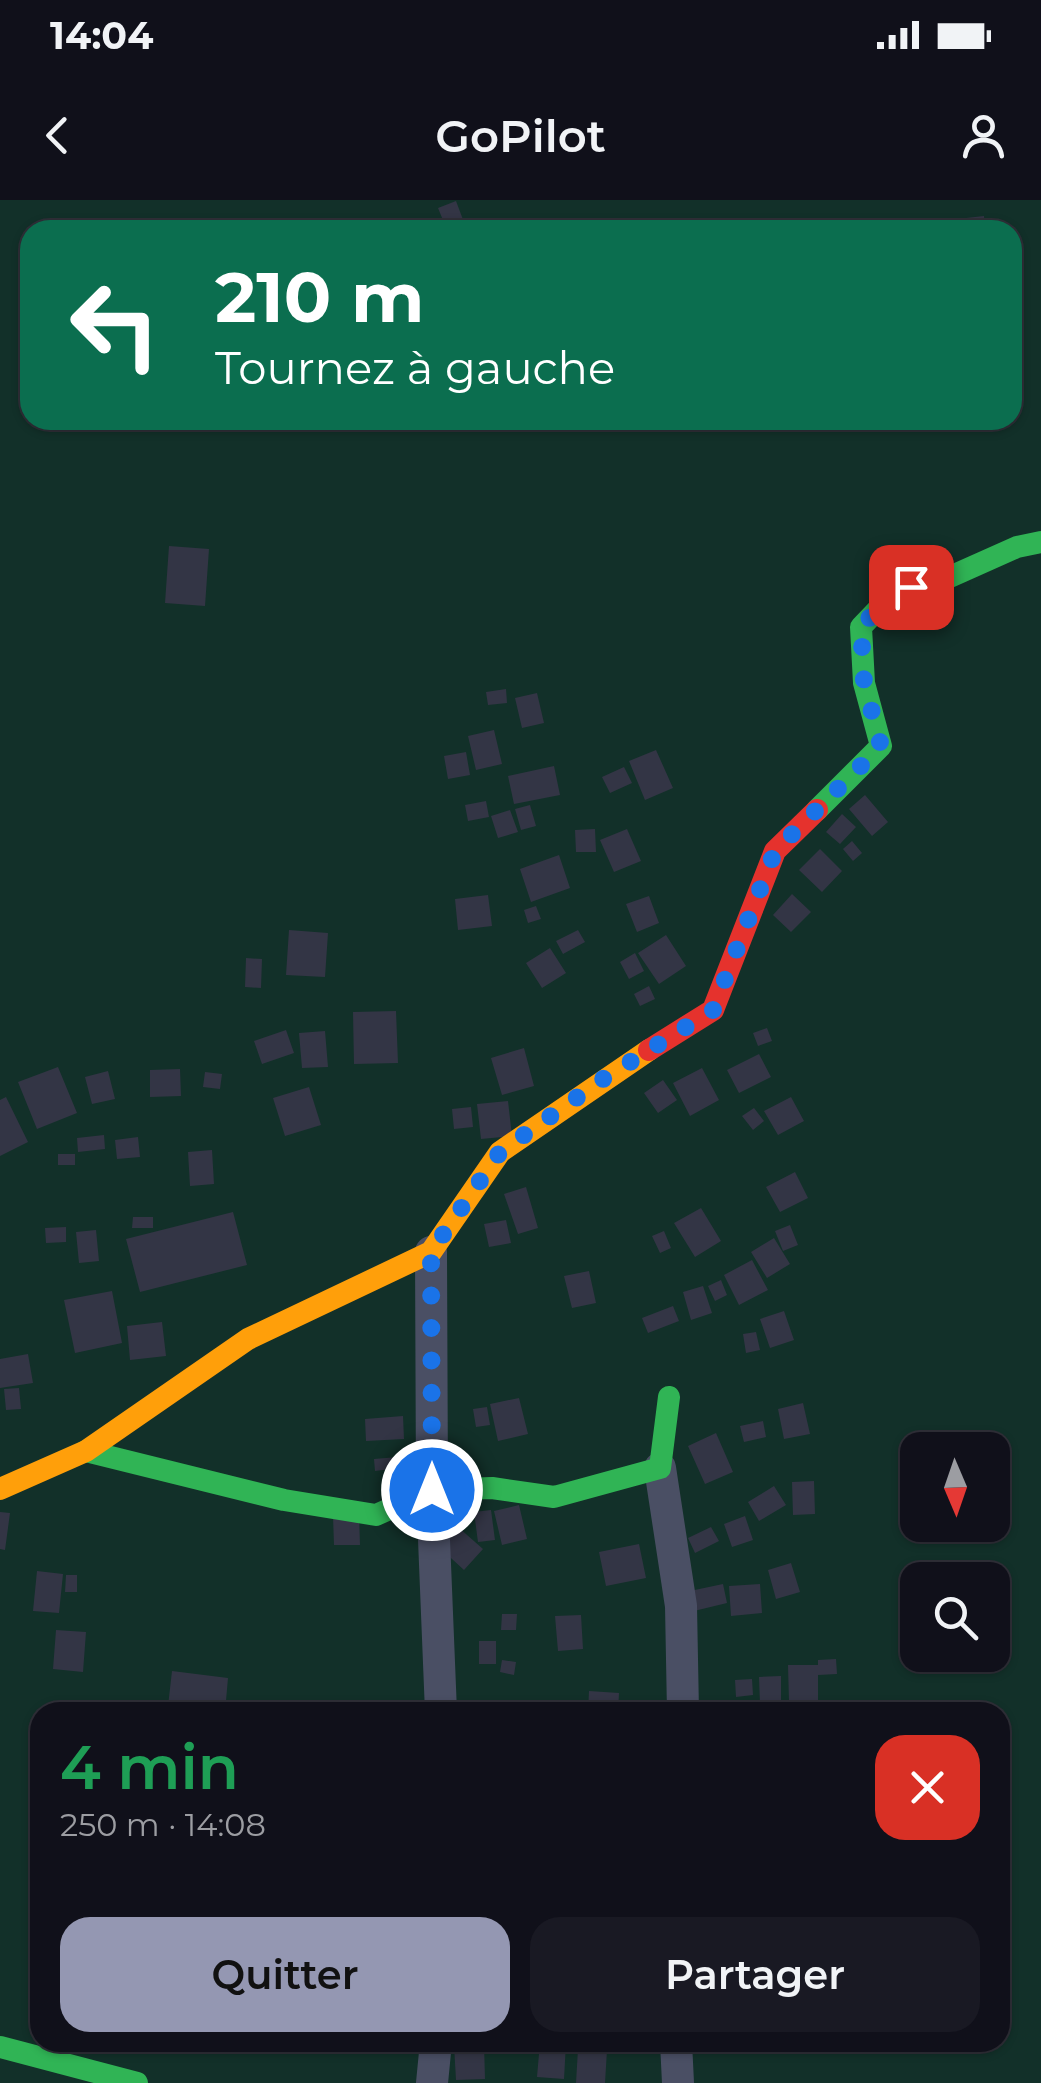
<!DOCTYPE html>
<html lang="fr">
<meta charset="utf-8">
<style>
body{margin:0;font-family:Montserrat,sans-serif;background:#191923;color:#f1f3f6;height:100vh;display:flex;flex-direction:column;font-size:38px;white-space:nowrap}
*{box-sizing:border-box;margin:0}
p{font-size:32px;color:#9c9da2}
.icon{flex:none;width:55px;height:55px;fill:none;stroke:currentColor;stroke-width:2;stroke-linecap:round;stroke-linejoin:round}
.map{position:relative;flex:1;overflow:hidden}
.side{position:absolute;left:30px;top:1502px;width:980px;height:350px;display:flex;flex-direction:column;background:#10101a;border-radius:30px;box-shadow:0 2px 8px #0004,0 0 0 2px #303039}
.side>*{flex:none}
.banner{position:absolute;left:20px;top:20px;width:1002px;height:210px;border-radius:30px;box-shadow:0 2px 8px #0004,0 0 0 2px #303039;background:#0b6e4f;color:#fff;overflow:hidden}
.needle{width:65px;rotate:178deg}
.buttons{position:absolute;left:900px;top:1232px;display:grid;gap:20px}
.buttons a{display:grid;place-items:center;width:110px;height:110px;border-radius:20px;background:#10101a;box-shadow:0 2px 8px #0004,0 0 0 2px #303039;font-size:50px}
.pin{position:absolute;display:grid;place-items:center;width:85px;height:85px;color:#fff;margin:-42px;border-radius:20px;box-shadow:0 5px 15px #0006}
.me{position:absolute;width:110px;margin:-55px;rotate:0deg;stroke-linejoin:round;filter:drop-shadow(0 0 8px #0008)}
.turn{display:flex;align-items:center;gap:35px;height:210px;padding:0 30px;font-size:45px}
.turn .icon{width:130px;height:130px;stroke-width:2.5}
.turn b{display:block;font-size:70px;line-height:85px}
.round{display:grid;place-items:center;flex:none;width:105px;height:105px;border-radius:30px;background:#191923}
.head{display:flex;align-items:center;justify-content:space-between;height:170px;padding:0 30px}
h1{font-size:60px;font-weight:600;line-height:75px;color:#1e9e55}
.cta{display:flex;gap:20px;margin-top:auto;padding:20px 30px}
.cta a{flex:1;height:115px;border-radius:30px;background:#9497b2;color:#111;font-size:40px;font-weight:600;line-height:115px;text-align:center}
.cta a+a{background:#191923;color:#f1f3f6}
.status{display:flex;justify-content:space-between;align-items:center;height:70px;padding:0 50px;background:#10101a;direction:ltr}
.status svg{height:28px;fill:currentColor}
header{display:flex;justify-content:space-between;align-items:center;height:130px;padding:0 30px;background:#10101a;font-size:45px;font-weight:600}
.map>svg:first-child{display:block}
.green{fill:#123029;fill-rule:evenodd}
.building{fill:#333545}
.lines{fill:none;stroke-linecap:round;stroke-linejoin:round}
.street{stroke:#4a4f64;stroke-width:32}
.fast{stroke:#30b455;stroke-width:22}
.slow{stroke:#ff9f0a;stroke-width:22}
.jam{stroke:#e5322d;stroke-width:22}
.route{stroke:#1a73e8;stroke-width:18;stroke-dasharray:0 32.4}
</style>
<div class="status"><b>14:04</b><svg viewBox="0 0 49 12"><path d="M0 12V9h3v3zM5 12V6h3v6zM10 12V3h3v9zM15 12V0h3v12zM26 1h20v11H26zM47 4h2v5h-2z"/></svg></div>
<header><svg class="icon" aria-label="back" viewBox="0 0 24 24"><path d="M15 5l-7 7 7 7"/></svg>GoPilot<svg class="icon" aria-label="person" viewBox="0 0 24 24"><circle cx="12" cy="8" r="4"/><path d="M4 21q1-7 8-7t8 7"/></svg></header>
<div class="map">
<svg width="1041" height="1883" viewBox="0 0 1041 1883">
<rect width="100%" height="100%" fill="#151623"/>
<path class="green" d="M0,0h1041v1883h-1041zM30,30h982v190h-982zM918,1250h74v75h-74zM918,1380h74v75h-74zM40,1512h960v330h-960z"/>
<path class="building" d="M456,1l9,24 -18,5 -9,-22z
M984,16l1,14h-36l-1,-10z
M169,346l40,3 -4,57 -40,-3z
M506,489l1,14 -19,2 -2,-13z
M537,493l7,30 -22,5 -7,-30z
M494,530l8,34 -26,6 -8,-34z
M656,550l17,38 -28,12 -16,-39z
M466,552l4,23 -22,4 -4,-23z
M554,566l6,29 -46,9 -6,-28z
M624,567l8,16 -22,10 -8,-16z
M865,595l23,27 -16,14 -23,-27z
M486,601l3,16 -21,4 -3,-16z
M530,605l6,21 -15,4 -6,-21z
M510,610l8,22 -20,6 -7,-22z
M842,614l14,13 -16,17 -14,-12z
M595,629l1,23h-20l-1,-22z
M627,629l14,32 -27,11 -14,-32z
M852,641l10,12 -9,8 -10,-12z
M820,649l22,22 -20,21 -23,-22z
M559,655l11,33 -39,14 -11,-33z
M792,694l19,18 -20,20 -18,-17z
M488,695l4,31 -34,4 -3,-31z
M649,696l10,27 -22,9 -11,-28z
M536,706l5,13 -13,4 -4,-13z
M289,730l39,3 -3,44 -39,-2z
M578,730l7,12 -22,12 -7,-13z
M666,735l20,31 -27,18 -21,-31z
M550,748l16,25 -24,15 -16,-25z
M635,753l9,18 -15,8 -9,-17z
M246,758l16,1 -1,29 -16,-1z
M649,786l6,13 -15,7 -6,-12z
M396,811l2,52 -44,1 -1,-52z
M767,828l5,13 -14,5 -5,-13z
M286,830l8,23 -32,11 -8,-23z
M325,831l3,36 -26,1 -3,-35z
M524,848l10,38 -32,9 -11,-37z
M759,854l12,23 -32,16 -12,-23z
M58,867l19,46 -40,16 -19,-47z
M702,868l17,32 -29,16 -17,-33z
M180,869l1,27 -31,1v-27z
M108,871l7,28 -23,5 -7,-27z
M205,872l17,2 -2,15 -17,-2z
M663,880l14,20 -19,13 -14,-20z
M309,887l12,38 -36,11 -12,-38z
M6,897l22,45 -28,14v-56z
M791,897l13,24 -26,14 -14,-24z
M508,901l4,35 -31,3 -4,-35z
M471,907l2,20 -19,2 -2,-20z
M754,908l10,13 -11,9 -11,-14z
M104,935l1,14 -27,3 -1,-14z
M138,937l2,20 -23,2 -2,-19z
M212,950l2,34 -24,2 -2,-34z
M58,954h17v11h-17z
M795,972l13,26 -28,14 -14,-25z
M526,987l12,41 -20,6 -14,-40z
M701,1008l20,33 -26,16 -21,-34z
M233,1012l14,53 -107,27 -14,-53z
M133,1017h20v11h-21z
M506,1020l5,23 -22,4 -5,-23z
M790,1025l8,20 -15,6 -8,-20z
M66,1027v15l-20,1 -1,-15z
M96,1030l3,31 -20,2 -3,-31z
M664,1031l7,17 -11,5 -8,-17z
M774,1038l16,26 -23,14 -16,-26z
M752,1060l16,30 -29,15 -15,-30z
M589,1071l7,32 -24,5 -8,-32z
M721,1080l6,15 -12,6 -7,-15z
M703,1086l9,27 -21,7 -8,-28z
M112,1091l10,52 -47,10 -11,-53z
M673,1106l6,15 -31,12 -6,-15z
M784,1111l10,29 -24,8 -10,-29z
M162,1122l4,34 -36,4 -3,-34z
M756,1132l4,18 -14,3 -3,-19z
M28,1154l5,29 -33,5v-29z
M19,1188l2,21 -15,1 -2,-21z
M519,1198l9,36 -30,7 -8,-37z
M803,1203l7,31 -26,5 -6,-30z
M487,1207l3,18 -14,2 -3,-18z
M403,1216l1,23 -38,2 -1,-22z
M763,1221l3,16 -22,5 -4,-16z
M716,1233l17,39 -28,12 -17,-38z
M398,1257l1,11 -24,3 -1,-12z
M814,1281l1,33 -22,1 -1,-33z
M774,1286l12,19 -27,16 -11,-19z
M519,1305l8,34 -25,6 -8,-34z
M491,1310l4,30 -17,2 -4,-30z
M0,1312l10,1 -5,37 -5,-1z
M359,1314l1,31h-26l-1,-29z
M745,1316l8,24 -21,7 -8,-23z
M458,1327l25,22 -19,21 -24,-22z
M711,1327l8,14 -24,12 -7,-15z
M639,1344l7,34 -40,8 -7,-34z
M791,1363l9,29 -24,7 -8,-29z
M37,1371l26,3 -4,39 -26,-2z
M66,1375h11v17h-12z
M723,1384l4,19 -33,8 -4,-20z
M760,1384l2,29 -31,3 -2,-30z
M502,1414h15l-1,16h-15z
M581,1415l2,34 -25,2 -3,-35z
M56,1430l30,2 -3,40 -30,-3z
M479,1441h17v23h-17z
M836,1459l1,15 -19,1v27h-29l-1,-37h30v-5z
M502,1460l14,2 -2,13 -14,-3z
M172,1471l56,7 -3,34 -57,-6z
M781,1476v27l-21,1 -1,-27z
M752,1479l1,16 -17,2 -1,-17z
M589,1491l30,2 -1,19h-30z
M540,1842l26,1 -2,36 -27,-2z
M484,1844l1,35 -29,1 -2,-35z
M578,1849l29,1 -2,33h-29z"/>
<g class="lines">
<path class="street" d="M431,1052l1,238 9,222
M660,1268l21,138 2,106
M676,1842l2,41
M432,1883l4,-41"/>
<path class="fast" d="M817,610l64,-64 -17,-63 -3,-56 22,-23 28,-17 32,-7 74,-33 24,-5
M86,1251l198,49 92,15 56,-25 60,-2 62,9 106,-29 9,-71
M0,1847l137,36"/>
<path class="slow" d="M0,1289l86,-38 162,-112 183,-87 69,-100 149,-102"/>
<path class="jam" d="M649,850l64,-40 62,-159 42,-41"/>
</g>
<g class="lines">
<path class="route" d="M432,1290l-1,-238 69,-100 103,-73 110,-69 62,-159 106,-105 -17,-64 -3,-55 21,-23 29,-17"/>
</g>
</svg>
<div class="buttons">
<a><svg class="needle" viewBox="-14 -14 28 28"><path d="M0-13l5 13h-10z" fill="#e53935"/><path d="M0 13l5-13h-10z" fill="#9c9da2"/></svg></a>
<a><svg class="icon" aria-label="search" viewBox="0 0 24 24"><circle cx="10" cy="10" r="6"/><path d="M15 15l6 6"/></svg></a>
</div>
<div class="pin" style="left:911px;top:387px;background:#d93025"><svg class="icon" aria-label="arrive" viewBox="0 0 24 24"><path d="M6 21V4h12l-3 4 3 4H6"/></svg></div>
<svg class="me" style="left:432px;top:1290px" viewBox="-20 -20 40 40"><circle r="17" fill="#1a73e8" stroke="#fff" stroke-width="3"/><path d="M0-11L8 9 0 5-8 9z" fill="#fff"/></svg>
<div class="banner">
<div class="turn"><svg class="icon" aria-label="left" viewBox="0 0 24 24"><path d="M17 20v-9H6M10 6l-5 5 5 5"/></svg><div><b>210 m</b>Tournez à gauche</div></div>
</div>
<section class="side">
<div class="head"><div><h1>4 min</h1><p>250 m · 14:08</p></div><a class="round" style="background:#d93025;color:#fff"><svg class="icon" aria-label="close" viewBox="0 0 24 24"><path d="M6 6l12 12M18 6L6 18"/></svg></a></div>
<div class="cta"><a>Quitter</a><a>Partager</a></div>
</section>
</div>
